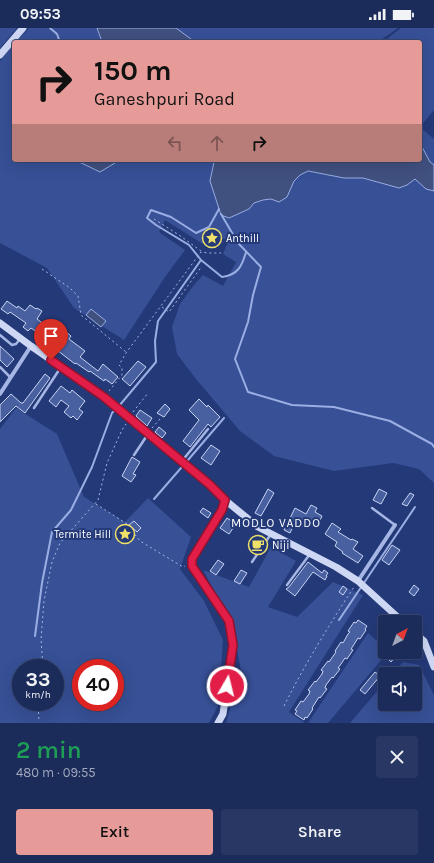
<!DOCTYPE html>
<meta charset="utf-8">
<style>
body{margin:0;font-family:Karla,sans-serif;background:#283763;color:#f1f3f6;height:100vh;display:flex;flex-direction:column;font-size:15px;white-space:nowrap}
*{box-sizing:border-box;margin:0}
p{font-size:13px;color:#a0a7bb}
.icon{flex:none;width:22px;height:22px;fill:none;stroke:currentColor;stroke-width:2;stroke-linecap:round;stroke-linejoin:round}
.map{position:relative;height:695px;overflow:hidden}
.details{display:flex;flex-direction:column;background:#1b2b5a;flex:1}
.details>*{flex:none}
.hud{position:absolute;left:12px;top:12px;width:410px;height:122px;border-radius:4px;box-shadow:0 4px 16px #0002,0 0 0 1px #394770;background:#e69b98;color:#111;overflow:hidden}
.needle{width:26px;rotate:41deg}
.tools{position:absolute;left:378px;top:587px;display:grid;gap:8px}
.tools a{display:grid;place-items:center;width:44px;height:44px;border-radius:4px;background:#1b2b5a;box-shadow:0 4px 16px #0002,0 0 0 1px #394770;font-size:20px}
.speed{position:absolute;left:12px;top:631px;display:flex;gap:8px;font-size:20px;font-weight:700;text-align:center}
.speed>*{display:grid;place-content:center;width:52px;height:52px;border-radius:50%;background:#1b2b5a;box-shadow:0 4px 16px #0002,0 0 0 1px #394770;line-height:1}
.speed small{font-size:10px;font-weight:400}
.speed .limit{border:6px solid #d22;background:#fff;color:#111}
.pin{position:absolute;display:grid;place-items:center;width:34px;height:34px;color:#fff;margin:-41px -17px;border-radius:50% 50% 50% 0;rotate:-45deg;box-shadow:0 0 4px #0007}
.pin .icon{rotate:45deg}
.me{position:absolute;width:44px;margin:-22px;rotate:8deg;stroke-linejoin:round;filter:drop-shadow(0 0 3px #0008)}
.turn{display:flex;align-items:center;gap:14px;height:84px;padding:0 16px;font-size:18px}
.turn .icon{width:52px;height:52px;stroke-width:2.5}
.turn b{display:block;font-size:28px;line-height:34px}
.lanes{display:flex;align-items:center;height:38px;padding:0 16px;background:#0003;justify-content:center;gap:20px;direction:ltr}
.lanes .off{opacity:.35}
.round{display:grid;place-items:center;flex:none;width:42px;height:42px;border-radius:4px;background:#283763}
.head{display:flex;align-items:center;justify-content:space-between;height:68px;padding:0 16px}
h1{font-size:24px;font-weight:600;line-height:30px;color:#1e9e55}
.button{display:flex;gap:8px;margin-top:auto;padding:8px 16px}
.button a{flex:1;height:46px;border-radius:4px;background:#e69b98;color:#111;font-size:16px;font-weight:600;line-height:46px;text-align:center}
.button a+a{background:#283763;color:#f1f3f6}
.status{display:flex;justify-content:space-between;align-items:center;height:28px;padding:0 20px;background:#1b2b5a;direction:ltr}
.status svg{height:11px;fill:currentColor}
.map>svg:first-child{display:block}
.green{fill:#375096;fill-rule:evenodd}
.water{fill:#40507f;stroke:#9aaee4}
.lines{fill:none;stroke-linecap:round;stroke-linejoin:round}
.stream{stroke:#9aaee4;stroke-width:2}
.building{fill:#485fa0;stroke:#c8d4f3}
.path{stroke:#a5b6e4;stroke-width:1;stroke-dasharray:2 3;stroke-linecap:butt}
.lane{stroke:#a5b6e4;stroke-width:2.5}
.street{stroke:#a5b6e4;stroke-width:4}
.secondary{stroke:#ced8f4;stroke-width:7}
.route-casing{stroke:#92132f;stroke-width:10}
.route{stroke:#e11d48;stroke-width:7}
.labels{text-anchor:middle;stroke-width:4;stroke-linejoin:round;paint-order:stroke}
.poi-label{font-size:11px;fill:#fff;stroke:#243978;text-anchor:start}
.neighbourhood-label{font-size:12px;letter-spacing:1px;fill:#fff;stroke:#243978}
</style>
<div class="status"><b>09:53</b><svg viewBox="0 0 49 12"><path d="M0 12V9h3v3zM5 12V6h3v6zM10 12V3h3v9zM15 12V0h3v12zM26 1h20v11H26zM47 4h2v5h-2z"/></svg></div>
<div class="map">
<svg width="434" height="695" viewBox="0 0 434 695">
<rect width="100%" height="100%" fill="#243978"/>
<path class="green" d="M0,0h17l-17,20z
M29,0h68l4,11 4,3h-89z
M176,0h222l-20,14h-183z
M401,0h33v82l-14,17v-85h-37z
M14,16v116h61l25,12 20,-12h90l4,2 -4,19 11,34 28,-6 5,-6 9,-3 24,-3 7,-16 6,-6 8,-4 36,7h19l36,10 16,-10 11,11 8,2v292l-15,-14 -26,-6 -59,8 -60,-15 -34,-25 -44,-52 -19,-25 -5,-27 8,-23 14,-19 9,-10 20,11 13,-24 -13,-8 5,-12 -15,-11 -10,13 -38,-24 -6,12 26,18 -20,27 -41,63 -50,-32 -27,-40 -47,-25v-182z
M420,99l14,12v26l-4,-3 -10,-19z
M16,380l41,26 27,63 41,25 23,-24 43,39 -11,32 24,32 19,39 -4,64 -10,19h-209v-294zM21,640h34v34h-34zM81,640h34v34h-34z
M271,519l25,14 -28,46 29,10 36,-35 30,13 -74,117 16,11h-79l15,-52 -9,-48 -29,-53 46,17z
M368,605l17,15v4h3l-60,71h-20z
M403,634l16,3 15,30v28h-84l35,-41v22h30v-30h-23z"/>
<path class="water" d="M97,0h79l19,14h-90l-4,-3z
M420,115l10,19 4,3v26l-8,-2 -11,-10 -8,6 -8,3 -36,-10h-19l-36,-7 -8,4 -6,6 -7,16 -8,5 -8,-3 -8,1 -9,3 -5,6 -20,9 -8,-3 -11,-34 4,-19 -4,-2h210z
M75,132h45l-20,12z
M91,281l15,12 -5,6 -15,-12z"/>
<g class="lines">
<path class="stream" d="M50,0l7,6 3,8
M221,186l17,29 23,24 -8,28 -5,27 -13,37 13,33 44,13 42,2 56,14 42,23 2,3
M201,232l21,17c16,-2 20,-11 24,-25
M119,378l37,-44 -1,-21 3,-20 43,-61 -12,-15 -33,-20 -9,-7 4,-8 20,7 25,16 13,-6 10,-18
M188,432l36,-42
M154,471l27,-31
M339,592l76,-113
M35,608l7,-53 10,-51 19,-22 21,-43 20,-54 4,-4"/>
</g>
<path class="building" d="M7,273l10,7 1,-2 7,5 5,-6 6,4 1,-1 5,3 -5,8 12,9 2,-3 12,8 2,-2 6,5 -2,3 16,12 -5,6 18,14 5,-7 15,13 -6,7 -7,-5 -1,2 -14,-10 -1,1 -13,-9 -1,1 -22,-17 2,-3 -24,-16 -3,3 -5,-4 3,-4 -16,-11 -2,2 -7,-5z
M0,318l14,13 -7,8 -7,-7z
M138,333l8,6 -16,19 -8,-7z
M45,346l5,4 -25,35 -9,-7 -16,16v-17l11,-11 10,9h2z
M61,358l9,7 2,-3 13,11 -6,8 4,3 -6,8 -4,-4 -2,2 -7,-6 5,-6 -8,-6 -5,7 -7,-6z
M199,371l8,8 1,-2 12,12 -9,10 -3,-3 -18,23 -7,-6 16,-21 -10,-10z
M165,376l5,5 -6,8 -7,-4z
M140,382l12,8 -5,8 -11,-10z
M159,399l7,6 -4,5 -7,-6z
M211,417l9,6 -9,14 -10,-7z
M132,429l8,5 -7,12 3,1 -5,7 -9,-6z
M268,461l6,4 -13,23 -6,-3z
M379,461l8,4 -6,11 -8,-4z
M410,465l4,2 -7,11 -5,-2z
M311,477l6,3 -2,4 7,4 -5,11 -8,-4 -2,5 -12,-6 -5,11 -6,-3 11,-22 11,6z
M203,480l8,5 -3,5 -8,-6z
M227,490l9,6 -7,10 -9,-6z
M134,493l7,7 -4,4 -8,-7z
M332,495l9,6 -3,3 13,8 1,-1 6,3 -5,7 10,7 -5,7 -16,-10 1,-1 -8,-6 2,-4 -12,-8z
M257,510l5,4 -6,9 -5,-3z
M392,517l8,5 -11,15 -7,-5z
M218,532l6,4 -8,11 -6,-4z
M308,534l14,11 2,-3 4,3 -2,3h1l-2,4 -12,-8 -18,24 -9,-7 3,-2z
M241,542l6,3 -7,11 -6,-3z
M414,557l5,4 -5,7 -5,-4z
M343,558l4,3 -4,6 -4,-3z
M358,592l9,6 -2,3 1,1 -6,9 -2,-1 -5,8 -2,3 2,1 -6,9 -2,-1 -4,6 -3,4 2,1 -7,9 -1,-1 -6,8 -1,3 2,1 -7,9 -1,-1 -7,11 1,1 -6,9 -2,-1 -1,3 -9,-6 2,-3 -2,-1 6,-9 2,1 6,-8 1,-3 -2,-1 7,-9 1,1 6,-8 1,-3 -2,-1 7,-9 1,1 7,-10 -1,-1 6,-9 2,1 5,-9 2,-2 -2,-1 6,-9 2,1z
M389,624h10l-8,10 -6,-6z
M375,644l5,4 -15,18 -5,-4z"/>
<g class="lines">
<path class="path" d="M154,191l25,16 22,16
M42,241l28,19 8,8 3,19 45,37
M162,279l7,5 33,-46
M109,363l13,-16v-7l-3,-3 7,-12 75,-101 7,1h13
M133,384l15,-19
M152,400l8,-9
M96,476l31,20 13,17 43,26 2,-1
M43,640l-2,-29 3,-38 8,-39 8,-19 38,-43 9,-37 15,-33 4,-6
M38,674l1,20
M284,678c21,-42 45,-81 70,-119"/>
<path class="lane" d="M0,307l12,10 4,-1 4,-5
M0,339l10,10
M34,380l27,-41
M134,427l14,-21
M182,433l26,-32
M372,480l23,17
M252,534l19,-28
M287,557l23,-31"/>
<path class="street" d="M0,366l31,-48
M358,553l37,-56"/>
<path class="secondary" d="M0,27l23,-27
M0,295l31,23 74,51 104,87 16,16 33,27 78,40 22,14 45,41
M415,605l9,8 10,26
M218,695l5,-9 10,-69 -4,-24 -37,-55v-7l30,-49 3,-10"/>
</g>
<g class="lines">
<defs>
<path id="route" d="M51,332l53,37 105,87 16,16 -3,10 -30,49v7l37,55 4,24 -6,41"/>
</defs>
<use href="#route" class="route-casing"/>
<use href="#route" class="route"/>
</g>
<defs>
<symbol id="sight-ring" viewBox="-11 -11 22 22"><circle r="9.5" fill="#243978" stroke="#eee069" stroke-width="1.5"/><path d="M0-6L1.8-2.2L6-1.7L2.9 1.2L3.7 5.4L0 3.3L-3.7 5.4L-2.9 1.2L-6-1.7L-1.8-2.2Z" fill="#eee069"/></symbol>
<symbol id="cafe-ring" viewBox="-11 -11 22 22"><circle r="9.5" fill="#243978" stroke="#eee069" stroke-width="1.5"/><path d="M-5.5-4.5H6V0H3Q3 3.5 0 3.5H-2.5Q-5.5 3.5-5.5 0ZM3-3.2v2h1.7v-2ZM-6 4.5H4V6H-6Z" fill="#eee069"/></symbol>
</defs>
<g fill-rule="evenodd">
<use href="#sight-ring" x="201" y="199" width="22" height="22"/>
<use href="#sight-ring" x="114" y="495" width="22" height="22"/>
<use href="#cafe-ring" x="247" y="506" width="22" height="22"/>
</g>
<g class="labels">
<g class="poi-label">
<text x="226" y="214">Anthill</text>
<text x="111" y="510" text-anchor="end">Termite Hill</text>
<text x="272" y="521">Niji</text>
</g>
<g class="neighbourhood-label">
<text x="276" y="499">MODLO VADDO</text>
</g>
</g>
</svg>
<div class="tools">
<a><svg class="needle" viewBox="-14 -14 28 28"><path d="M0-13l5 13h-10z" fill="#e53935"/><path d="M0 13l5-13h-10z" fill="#a0a7bb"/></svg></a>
<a><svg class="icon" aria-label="sound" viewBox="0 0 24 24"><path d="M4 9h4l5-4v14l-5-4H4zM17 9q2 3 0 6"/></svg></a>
</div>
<div class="speed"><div>33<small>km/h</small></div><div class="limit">40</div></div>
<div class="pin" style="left:51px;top:332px;background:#d93025"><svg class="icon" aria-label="arrive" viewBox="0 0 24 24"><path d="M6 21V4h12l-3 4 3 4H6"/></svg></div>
<svg class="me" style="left:227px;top:658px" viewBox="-20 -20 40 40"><circle r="17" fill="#e11d48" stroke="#fff" stroke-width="3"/><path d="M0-11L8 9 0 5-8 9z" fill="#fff"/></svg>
<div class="hud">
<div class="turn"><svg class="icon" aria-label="right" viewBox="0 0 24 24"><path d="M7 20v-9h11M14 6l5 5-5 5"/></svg><div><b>150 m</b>Ganeshpuri Road</div></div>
<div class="lanes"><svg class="icon off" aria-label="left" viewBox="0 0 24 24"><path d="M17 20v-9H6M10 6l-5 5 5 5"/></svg><svg class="icon off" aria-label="ahead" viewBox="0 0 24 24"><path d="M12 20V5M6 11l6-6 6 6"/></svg><svg class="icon" aria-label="right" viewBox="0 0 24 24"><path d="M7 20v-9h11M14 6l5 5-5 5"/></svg></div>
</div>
</div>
<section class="details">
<div class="head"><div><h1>2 min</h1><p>480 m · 09:55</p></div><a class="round"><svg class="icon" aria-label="close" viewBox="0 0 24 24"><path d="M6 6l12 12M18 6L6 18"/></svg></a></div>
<div class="button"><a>Exit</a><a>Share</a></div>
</section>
